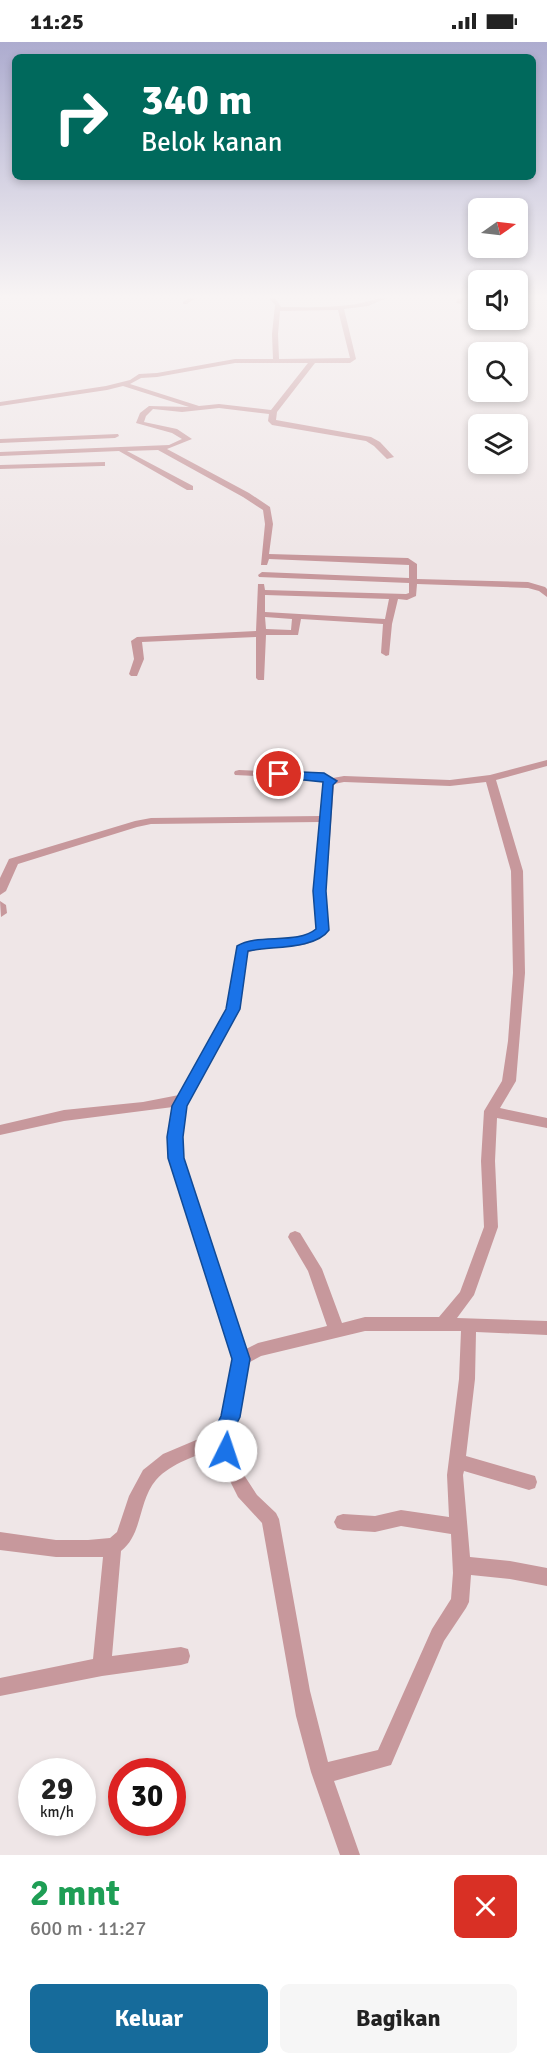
<!DOCTYPE html>
<html lang="id">
<meta charset="utf-8">
<style>
body{margin:0;font-family:Signika,sans-serif;background:#f6f6f6;color:#222;height:100vh;display:flex;flex-direction:column;font-size:22px;white-space:nowrap}
*{box-sizing:border-box;margin:0}
p{font-size:20px;color:#767676}
.icon{flex:none;width:33px;height:33px;fill:none;stroke:currentColor;stroke-width:2;stroke-linecap:round;stroke-linejoin:round}
.map{position:relative;height:1813px;overflow:hidden}
.drawer{display:flex;flex-direction:column;background:#fff;flex:1}
.drawer>*{flex:none}
.banner{position:absolute;left:12px;top:12px;width:524px;height:126px;border-radius:9px;box-shadow:0 3px 9px #0003;background:#00695c;color:#fff;overflow:hidden}
.needle{width:39px;rotate:76deg}
.fabs{position:absolute;left:468px;top:156px;display:grid;gap:12px}
.fabs a{display:grid;place-items:center;width:60px;height:60px;border-radius:9px;background:#fff;box-shadow:0 3px 9px #0003;font-size:30px}
.speed{position:absolute;left:18px;top:1716px;display:flex;gap:12px;font-size:30px;font-weight:700;text-align:center}
.speed>*{display:grid;place-content:center;width:78px;height:78px;border-radius:50%;background:#fff;box-shadow:0 3px 9px #0003;line-height:1}
.speed small{font-size:15px;font-weight:400}
.speed .limit{border:9px solid #d22;background:#fff;color:#111}
.pin{position:absolute;display:grid;place-items:center;width:51px;height:51px;color:#fff;margin:-26px;border:3px solid #fff;border-radius:50%;box-shadow:0 2px 6px #0007}
.me{position:absolute;width:66px;margin:-33px;rotate:4deg;stroke-linejoin:round;filter:drop-shadow(0 0 4px #0008)}
.turn{display:flex;align-items:center;gap:21px;height:126px;padding:0 30px;font-size:27px}
.turn .icon{width:78px;height:78px;stroke-width:2.5}
.turn b{display:block;font-size:42px;line-height:51px}
.round{display:grid;place-items:center;flex:none;width:63px;height:63px;border-radius:9px;background:#f6f6f6}
.summary{display:flex;align-items:center;justify-content:space-between;height:102px;padding:0 30px}
h1{font-size:36px;font-weight:700;line-height:45px;color:#1e9e55}
.primary-button{display:flex;gap:12px;margin-top:auto;padding:12px 30px}
.primary-button a{flex:1;height:69px;border-radius:9px;background:#166b9b;color:#fff;font-size:24px;font-weight:700;line-height:69px;text-align:center}
.primary-button a+a{background:#f6f6f6;color:#222}
.status{display:flex;justify-content:space-between;align-items:center;height:42px;padding:0 30px;background:#fff;direction:ltr}
.status svg{height:16px;fill:currentColor}
.map>svg:first-child{display:block}
.lines{fill:none;stroke-linecap:round;stroke-linejoin:round}
.street{fill:#c7989c;fill-rule:evenodd}
.route{fill:#1a73e8;stroke:#114b97;stroke-width:1.5}
</style>
<div class="status"><b>11:25</b><svg viewBox="0 0 49 12"><path d="M0 12V9h3v3zM5 12V6h3v6zM10 12V3h3v9zM15 12V0h3v12zM26 1h20v11H26zM47 4h2v5h-2z"/></svg></div>
<div class="map">
<svg width="547" height="1813" viewBox="0 0 547 1813">
<rect width="100%" height="100%" fill="#efe6e7"/>
<g class="lines">
<path class="street" d="M189,256h6l-8,6h-4v-2z
M269,256h6l6,9c22,0 46,1 68,-2 13,-1 25,-7 38,-7l-19,8 -24,3 12,50 -6,4h-35l-38,49 -1,8 95,17 9,5 14,15 -7,2 -13,-13 -8,-5 -94,-16 -4,-4 1,-7 -50,-6 -37,4 -29,-3 -7,7 -2,6 33,7 15,10 -25,10 82,44 21,14 3,17 -4,30 139,4 9,6v15l111,3 17,5 2,2v8l-8,-6 -11,-3 -111,-4 -1,12 -9,4 -9,-1 -6,25 -3,31 -3,1 -5,-3 2,-29 -82,-5 -3,16h-32l-2,45h-6l-2,-2v-41l-114,5 2,17 -7,17h-6l-2,-2 5,-15 -3,-18 6,-4 119,-6 2,-47h6l1,6 141,4 3,-1v-10l-150,-6 -1,-2 4,-3 147,6v-13l-140,-6 -2,6h-6l4,-41 -2,-14 -20,-13 -85,-47 -31,1 66,35v4h-6l-68,-39 -119,5v-4l169,-7 13,-6 -10,-6 -36,-10 4,-10 9,-7 40,1 -66,-21 -16,4 -107,16v-4l106,-16 24,-6 9,-6 18,-1 78,-14h38l-1,-25 3,-29zM338,268l12,48 -71,1 -1,-25 2,-23zM235,321h73l-37,47 -52,-6 -20,2 -69,-22 11,-6 16,-1zM265,553l124,4 -4,20 -120,-7zM265,575l27,2 -1,11 -25,-1z
M458,256h6l-3,6 -5,-1z
M118,392l1,2 -4,2 -115,5v-4z
M105,420v4h-3l-102,3v-4z
M547,718v6l-51,14 27,91 2,102 -9,108 -16,27 47,10v10l-50,-10 -2,43 3,66 -24,68 -17,23 90,3v14l-71,-3 -1,47 -9,77 69,20 2,6 -2,6 -6,2 -65,-19 -1,4 7,82 40,4 37,7v18l-37,-7 -39,-4 -2,27 -3,6 -22,33 -53,124 -57,16 26,74h-20l-29,-83 -15,-56 -34,-193 -24,-26 -13,-26 -8,-24c-21,10 -45,15 -61,33 -18,21 -13,54 -35,71l-9,105 69,-9 7,2 2,7 -2,7 -7,2 -79,11 -102,20v-18l93,-19 10,-102h-47l-56,-7v-18l56,8h32l22,-2 7,-6 12,-36 14,-26 20,-16 45,-19 8,-5 4,-6 13,-65 -64,-201 -1,-21 5,-30 -109,14 -64,14v-10l64,-15 79,-8 36,-7 48,-86 10,-61c18,-15 56,-1 79,-19l-2,-38 6,-69 -169,2 -14,3 -119,37 -12,27 -6,4v-17l9,-19 126,-38 16,-3 170,-2 3,-34 -7,-3 -82,-4 -1,-2 1,-2 4,-1 80,3 14,5 11,-2 106,4 40,-5zM344,740l106,4 36,-4 25,89 2,102 -5,68 -6,40 -18,30 -3,50 3,66 -24,65 -21,25h-74l-23,6 -20,-54 -22,-36 -5,-2 -5,2 -2,4 20,34 19,55 -69,17 -12,6 -63,-191 -1,-21 5,-31 52,-97 8,-56c23,-11 62,2 81,-23l-2,-39 8,-107zM365,1289h96l-2,48 -12,96 2,42 -48,-7 -26,6 -32,-2 -6,2 -3,6 3,6 6,2 32,2 26,-6 50,8 2,39 -2,26 -19,30 -54,121 -50,12 -18,-71 -31,-172 -3,-6 -19,-18 -13,-20 -13,-39 10,-26 7,-47 13,-7z
M0,859l6,4 1,8 -6,4z"/>
</g>
<linearGradient id="sky" x2="0" y2="1"><stop stop-color="#adaccf"/><stop offset="0.5" stop-color="#f8f4f4"/><stop offset="1" stop-color="#f8f4f4" stop-opacity="0"/></linearGradient>
<rect width="547" height="509" fill="url(#sky)"/>
<path class="route" d="M279,729l45,2 13,8 -4,4 -7,106 3,39c-14,20 -59,16 -81,21l-8,58 -53,97 -4,31 1,21 66,201 -10,58 -9,18 4,16 -2,6 -7,3 -7,-3 -7,-22 9,-19 11,-57 -64,-201 -1,-21 5,-31 54,-97 11,-63c21,-13 60,-1 79,-17l-3,-38 10,-109 -48,-5 -2,-3z"/>
</svg>
<div class="fabs">
<a><svg class="needle" viewBox="-14 -14 28 28"><path d="M0-13l5 13h-10z" fill="#e53935"/><path d="M0 13l5-13h-10z" fill="#767676"/></svg></a>
<a><svg class="icon" aria-label="sound" viewBox="0 0 24 24"><path d="M4 9h4l5-4v14l-5-4H4zM17 9q2 3 0 6"/></svg></a>
<a><svg class="icon" aria-label="search" viewBox="0 0 24 24"><circle cx="10" cy="10" r="6"/><path d="M15 15l6 6"/></svg></a>
<a><svg class="icon" aria-label="layers" viewBox="0 0 24 24"><path d="M12 4l9 5-9 5-9-5zM3 14l9 5 9-5"/></svg></a>
</div>
<div class="speed"><div>29<small>km/h</small></div><div class="limit">30</div></div>
<div class="pin" style="left:279px;top:732px;background:#d93025"><svg class="icon" aria-label="arrive" viewBox="0 0 24 24"><path d="M6 21V4h12l-3 4 3 4H6"/></svg></div>
<svg class="me" style="left:226px;top:1409px" viewBox="-20 -20 40 40"><circle r="19" fill="#fff"/><path d="M0-13L10 11 0 6-10 11z" fill="#1a73e8"/></svg>
<div class="banner">
<div class="turn"><svg class="icon" aria-label="right" viewBox="0 0 24 24"><path d="M7 20v-9h11M14 6l5 5-5 5"/></svg><div><b>340 m</b>Belok kanan</div></div>
</div>
</div>
<section class="drawer">
<div class="summary"><div><h1>2 mnt</h1><p>600 m · 11:27</p></div><a class="round" style="background:#d93025;color:#fff"><svg class="icon" aria-label="close" viewBox="0 0 24 24"><path d="M6 6l12 12M18 6L6 18"/></svg></a></div>
<div class="primary-button"><a>Keluar</a><a>Bagikan</a></div>
</section>
